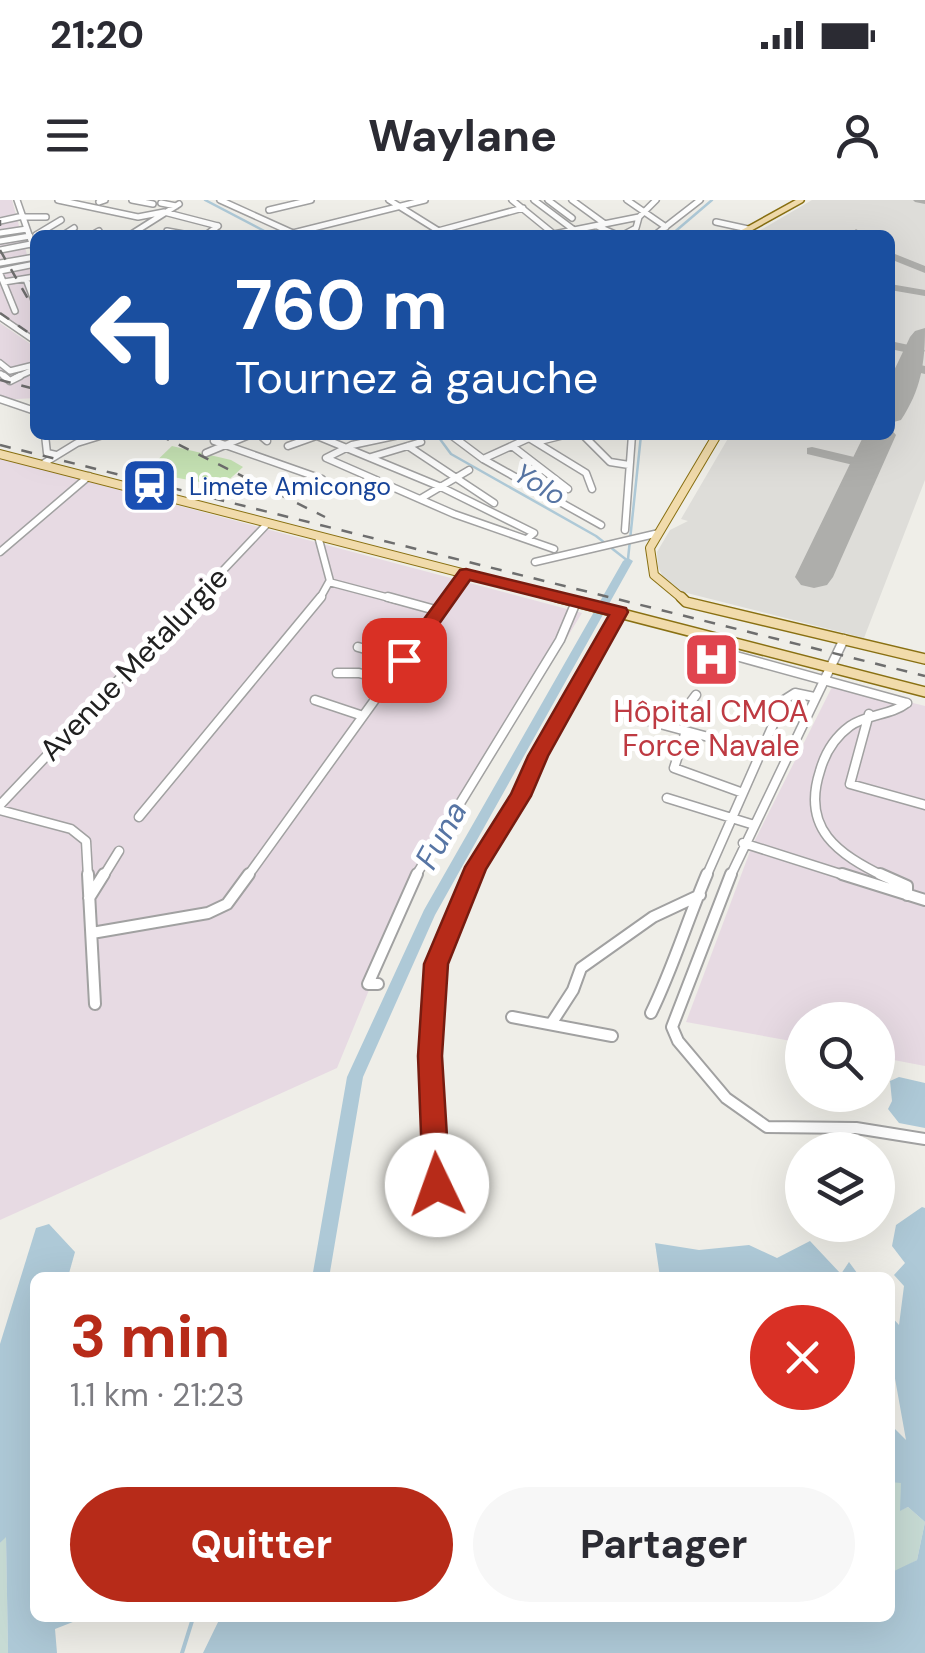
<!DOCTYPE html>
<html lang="fr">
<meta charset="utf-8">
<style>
body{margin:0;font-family:"DM Sans",sans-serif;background:#f7f7f7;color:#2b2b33;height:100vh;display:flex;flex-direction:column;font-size:38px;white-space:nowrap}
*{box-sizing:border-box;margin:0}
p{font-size:32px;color:#7c7c81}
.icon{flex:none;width:55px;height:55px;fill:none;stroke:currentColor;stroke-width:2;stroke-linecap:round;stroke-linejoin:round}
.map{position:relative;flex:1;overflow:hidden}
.drawer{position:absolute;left:30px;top:1072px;width:865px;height:350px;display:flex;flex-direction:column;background:#fff;border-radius:15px;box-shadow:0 10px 40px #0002}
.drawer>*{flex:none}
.banner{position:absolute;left:30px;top:30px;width:865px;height:210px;border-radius:15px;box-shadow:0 10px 40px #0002;background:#1a4fa0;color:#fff;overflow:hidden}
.buttons{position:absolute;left:785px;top:802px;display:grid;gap:20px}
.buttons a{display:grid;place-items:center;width:110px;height:110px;border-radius:50%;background:#fff;box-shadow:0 10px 40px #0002;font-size:50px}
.pin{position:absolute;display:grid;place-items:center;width:85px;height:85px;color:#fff;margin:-42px;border-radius:20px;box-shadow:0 5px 15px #0006}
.me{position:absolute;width:110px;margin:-55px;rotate:357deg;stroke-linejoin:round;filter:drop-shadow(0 0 8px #0008)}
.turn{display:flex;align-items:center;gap:35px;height:210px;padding:0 40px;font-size:45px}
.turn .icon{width:130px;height:130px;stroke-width:2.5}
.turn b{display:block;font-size:70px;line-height:85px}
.round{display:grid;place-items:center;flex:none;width:105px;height:105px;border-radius:52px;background:#f7f7f7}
.summary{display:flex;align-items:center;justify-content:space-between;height:170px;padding:0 40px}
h1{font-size:60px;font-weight:700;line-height:75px;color:#b72b19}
.cta{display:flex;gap:20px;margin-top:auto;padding:20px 40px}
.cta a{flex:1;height:115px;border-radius:60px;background:#b72b19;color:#fff;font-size:40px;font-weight:700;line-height:115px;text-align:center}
.cta a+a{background:#f7f7f7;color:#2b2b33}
.status{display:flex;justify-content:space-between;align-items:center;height:70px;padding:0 50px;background:#fff;direction:ltr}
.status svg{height:28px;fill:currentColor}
header{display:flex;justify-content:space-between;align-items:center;height:130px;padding:0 40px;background:#fff;font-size:45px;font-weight:700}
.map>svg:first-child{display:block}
.industrial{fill:#e7dae3}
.airport{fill:#deddd9}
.grass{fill:#c6e3b4}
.wetland{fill:#c7dbd4}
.water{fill:#aec9d7}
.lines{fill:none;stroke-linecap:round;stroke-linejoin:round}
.stream-far1{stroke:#aec9d7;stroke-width:2.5}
.stream{stroke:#aec9d7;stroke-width:4}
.river{fill:#aec9d7;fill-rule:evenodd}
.taxiway{fill:#aeaeab;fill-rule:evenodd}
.runway{fill:#aeaeab;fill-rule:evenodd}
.minor-far3-casing{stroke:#a1a1a1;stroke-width:8}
.minor-far2-casing{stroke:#a1a1a1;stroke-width:9}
.minor-far1-casing{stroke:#a1a1a1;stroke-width:11}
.minor-casing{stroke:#a1a1a1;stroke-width:14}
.major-far2-casing{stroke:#897012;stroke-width:8}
.major-far1-casing{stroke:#897012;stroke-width:10}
.major-casing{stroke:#897012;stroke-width:12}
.minor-far3{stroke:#fff;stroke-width:5}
.minor-far2{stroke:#fff;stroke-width:6}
.minor-far1{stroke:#fff;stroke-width:8}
.minor{stroke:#fff;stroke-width:10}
.major-far2{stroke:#f1dbab;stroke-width:5}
.major-far1{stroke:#f1dbab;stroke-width:8}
.major{stroke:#f1dbab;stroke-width:9}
.rail{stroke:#6e6e6e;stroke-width:2.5;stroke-dasharray:11 11;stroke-linecap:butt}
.route{fill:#b72b19;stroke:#771c10;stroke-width:2.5}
.labels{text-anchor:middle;stroke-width:10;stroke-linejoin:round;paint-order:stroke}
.far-transit-label{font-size:25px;fill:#164399;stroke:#fff;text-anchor:start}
.far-water-label{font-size:28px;font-style:italic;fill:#5775a4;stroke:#fff}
.street-label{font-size:30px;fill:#202020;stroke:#fff}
.health-label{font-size:30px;fill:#be3a42;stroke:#fff}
.water-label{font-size:32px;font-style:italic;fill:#5775a4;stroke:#fff}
</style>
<div class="status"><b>21:20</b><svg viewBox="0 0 49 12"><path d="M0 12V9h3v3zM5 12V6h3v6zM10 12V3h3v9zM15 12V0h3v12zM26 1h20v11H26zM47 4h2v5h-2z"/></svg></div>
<header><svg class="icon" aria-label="menu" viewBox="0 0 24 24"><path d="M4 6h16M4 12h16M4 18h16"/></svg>Waylane<svg class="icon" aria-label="person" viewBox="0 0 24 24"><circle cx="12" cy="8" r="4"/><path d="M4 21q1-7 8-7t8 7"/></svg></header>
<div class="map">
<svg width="925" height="1453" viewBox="0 0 925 1453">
<rect width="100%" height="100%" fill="#efeee8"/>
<path class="industrial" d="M0,0h12l23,84v56l-35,-24z
M0,123l35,24v51l-35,2z
M0,258l582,155 -176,287 -69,168 -337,152z
M834,483l91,23v360l-47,-9v-37h-76v23l-116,-21 66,-176z"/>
<path class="airport" d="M812,0h113v280l-61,158 -185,-47 -15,-12 -6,-12 -1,-15 13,-22 18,-9 -7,-2 49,-84h160v-200h-138z"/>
<path class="grass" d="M172,246l59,14 12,7 -21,19 -77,-14z"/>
<path class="wetland" d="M890,1282h11v28l7,-3 17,15 -8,38 -25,14z
M6,1336l2,117h-8v-110z"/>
<path class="water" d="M899,877l26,6v45l-26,-5 -11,-14 4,-8 -2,-20z
M922,1007l3,1v445h-722l17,-35h193l12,3 24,-3h441v-45l27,-13 8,-38 -17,-15 -8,4 1,-28 -11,-1v-58l16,16 -12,-67 -4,-6v-52l9,10 5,-39 -10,-11 11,-12 -13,-17 4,-21z
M49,1024l26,28 -7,25 -33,1v340h48l-28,11 2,24h-49l-2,-116 -6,6v-199l36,-116z
M810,1041l31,33 8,-12 11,15h-200l-5,-34 44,7 50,-5 28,13z"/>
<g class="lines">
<path class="stream-far1" d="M205,0l67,35
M671,35l41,-35
M437,235l14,19 145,82 32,25
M628,359l13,-124"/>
<path class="stream" d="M316,1078l6,-15
M182,1453l11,-35"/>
<path class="river" d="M628,358l5,3 -198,354 -72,162 -34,201h-17l35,-201 77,-167 199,-349z"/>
<path class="taxiway" d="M913,0h12v4l-10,-2z
M856,29l5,3 -2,3h-10z
M890,52l35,14v7l-35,-14z
M890,84l35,6v6l-35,-6z
M890,141l33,7 2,3 -6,4 -29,-6z
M912,163l13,3v8l-17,-4v-6z
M812,247l59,14 2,3 -7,4 -59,-14v-6z"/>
<path class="runway" d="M925,128c0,35 -4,62 -24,92l-11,3v-44l20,-42 5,-6z
M890,228l6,7 -63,142 -6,8 -13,3 -13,-3 -6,-8 69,-142h26z"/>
<defs>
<path id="minor-far3" d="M17,0l18,52
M58,0l80,17 26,-5 54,14
M132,0l21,4
M220,0l75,34
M389,0l53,33
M512,0l43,35
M534,0l40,30
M548,0l24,18
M572,0l33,24
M627,0l39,27
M99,2l6,-2
M161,3l15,3
M269,10l42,-10
M23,17h23
M0,21l23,-5
M716,22l32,7
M599,27l16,7
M167,31l22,4
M438,31l85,-23
M0,33l27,-4
M293,33l132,-33
M36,35l25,-15
M63,35l11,-7
M92,35l7,-4
M130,35l49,-31
M206,35l12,-9
M549,35l90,-18 17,-17
M623,35l13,-7 3,-11
M655,35l45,-35
M0,41l30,-5
M0,50l31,-6
M0,63l35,-6
M0,71l35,-7
M0,74l15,37
M26,79l9,24
M4,82l31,-5
M0,117l35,24
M0,163l10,8 24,-6
M1,174l6,4
M15,178l20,-9"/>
<path id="minor-far2" d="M4,176l6,5 10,-5
M0,199l35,12
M45,235l2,18 9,2
M220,235l-6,6 108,38
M260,235l7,6
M315,235l126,52 93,46 -6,5
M399,235l-47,10 -26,13 128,56 100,35
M451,235l32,24 118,66
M524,235l62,38 6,16
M583,235l27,27 19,3
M536,242l28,-7
M288,246l28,-10
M408,246l86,57
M512,246l56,43
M206,253l43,-18
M371,257l50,-15
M483,259l46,-21
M41,265l36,-22 26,-8
M420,299l49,-29
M625,330l7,-95
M318,336l12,45
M0,352l89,-76
M535,362l124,-29
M195,400l73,-77
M319,400l10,-18 68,18
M447,400l19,-26"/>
<path id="minor-far1" d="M388,397l51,14
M358,447l46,13
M736,456l171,47
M337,473h22l30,8
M315,500l48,16
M869,514l-19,70 75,21
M649,521l111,30
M672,527l24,-32
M686,531l-12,37 69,25
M667,598l84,26
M0,605l197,-208
M0,610l71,19 15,12 2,36
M139,617l182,-220
M743,643l107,34
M103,677l16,-26
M247,677l202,-280
M415,677l145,-237 16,-38
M473,677l146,-265
M706,677l78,-177 11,-7 19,4
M730,677l114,-238
M885,677c-47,-23 -84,-48 -65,-106 5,-18 15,-34 30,-45 17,-12 42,-11 57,-23"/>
<path id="minor" d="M88,674l7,130
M731,674l-59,153 6,14 48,57 41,29 89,1 69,11
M842,674l83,26
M880,674l27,12v9
M89,698l15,-24
M92,733l116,-20 19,-9 22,-30
M378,784h-10l49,-110
M651,813c22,-45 36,-92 56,-139
M512,817l100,19
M551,824l22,-34 8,-22 72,-51 47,-22
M437,985c-7,-118 -23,-202 37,-311"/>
<path id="major-far2" d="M738,35l63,-35"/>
<path id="major-far1" d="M0,254l567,146
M684,400l-30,-25 -4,-27 67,-113"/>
<path id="major" d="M557,397l368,95
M681,397l5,5 239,57"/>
</defs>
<use href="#minor-far3" class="minor-far3-casing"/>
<use href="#minor-far2" class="minor-far2-casing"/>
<use href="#minor-far1" class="minor-far1-casing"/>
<use href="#minor" class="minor-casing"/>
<use href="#major-far2" class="major-far2-casing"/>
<use href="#major-far1" class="major-far1-casing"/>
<use href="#major" class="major-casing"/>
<use href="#minor-far3" class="minor-far3"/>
<use href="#minor-far2" class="minor-far2"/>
<use href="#minor-far1" class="minor-far1"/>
<use href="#minor" class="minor"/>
<use href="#major-far2" class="major-far2"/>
<use href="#major-far1" class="major-far1"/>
<use href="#major" class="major"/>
<path class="rail" d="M0,20v6
M0,50l35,61
M0,113l35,24
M0,180l35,9
M159,235l166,82
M0,245l925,231"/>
</g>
<path class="route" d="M466,369l160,39 2,4 -80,144 -17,40 -45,73 -38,95 -6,92 8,129 -4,9 -9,4 -10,-4 -4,-9 -5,-129 6,-92 41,-97 46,-73 17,-38 81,-141 -139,-35 -60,85h-13v-9l63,-86z"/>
<defs>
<symbol id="station-square" viewBox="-11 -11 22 22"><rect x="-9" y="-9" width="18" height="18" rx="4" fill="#1a4fb4" stroke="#fff"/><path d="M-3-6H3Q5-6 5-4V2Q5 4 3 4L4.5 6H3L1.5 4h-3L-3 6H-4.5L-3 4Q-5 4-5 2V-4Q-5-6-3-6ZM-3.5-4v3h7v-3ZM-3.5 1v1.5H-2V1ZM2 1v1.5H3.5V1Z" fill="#fff"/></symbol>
<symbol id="hospital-square" viewBox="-11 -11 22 22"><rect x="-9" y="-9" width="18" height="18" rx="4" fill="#e0444e" stroke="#fff"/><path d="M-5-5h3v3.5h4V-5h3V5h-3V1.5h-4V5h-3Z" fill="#fff"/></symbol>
</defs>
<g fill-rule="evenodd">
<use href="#station-square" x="118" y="254" width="63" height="63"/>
<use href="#hospital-square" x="680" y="428" width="63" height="63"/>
</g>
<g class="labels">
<g class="far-transit-label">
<text x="189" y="295">Limete Amicongo</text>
</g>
<g class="far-water-label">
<text transform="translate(540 284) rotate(31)" y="10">Yolo</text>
</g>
<g class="street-label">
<text transform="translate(134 464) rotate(-46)" y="10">Avenue Metalurgie</text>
</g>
<g class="health-label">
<text x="711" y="522">Hôpital CMOA<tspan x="711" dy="34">Force Navale</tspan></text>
</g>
<g class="water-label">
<text transform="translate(441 635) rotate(-61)" y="11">Funa</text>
</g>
</g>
</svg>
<div class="buttons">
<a><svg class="icon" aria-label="search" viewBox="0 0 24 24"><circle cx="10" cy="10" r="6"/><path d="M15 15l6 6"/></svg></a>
<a><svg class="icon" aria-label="layers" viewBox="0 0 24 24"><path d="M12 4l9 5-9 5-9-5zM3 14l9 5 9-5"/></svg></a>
</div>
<div class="pin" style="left:404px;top:460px;background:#d93025"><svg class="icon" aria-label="arrive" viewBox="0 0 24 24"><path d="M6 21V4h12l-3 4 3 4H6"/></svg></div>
<svg class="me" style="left:437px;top:985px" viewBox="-20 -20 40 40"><circle r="19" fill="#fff"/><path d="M0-13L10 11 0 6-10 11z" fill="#b72b19"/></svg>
<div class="banner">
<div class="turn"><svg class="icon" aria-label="left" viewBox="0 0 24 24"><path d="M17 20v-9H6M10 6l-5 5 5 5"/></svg><div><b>760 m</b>Tournez à gauche</div></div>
</div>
<section class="drawer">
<div class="summary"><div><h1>3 min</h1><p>1.1 km · 21:23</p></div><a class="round" style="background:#d93025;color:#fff"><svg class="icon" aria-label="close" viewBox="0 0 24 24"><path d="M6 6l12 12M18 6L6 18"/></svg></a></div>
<div class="cta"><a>Quitter</a><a>Partager</a></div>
</section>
</div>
